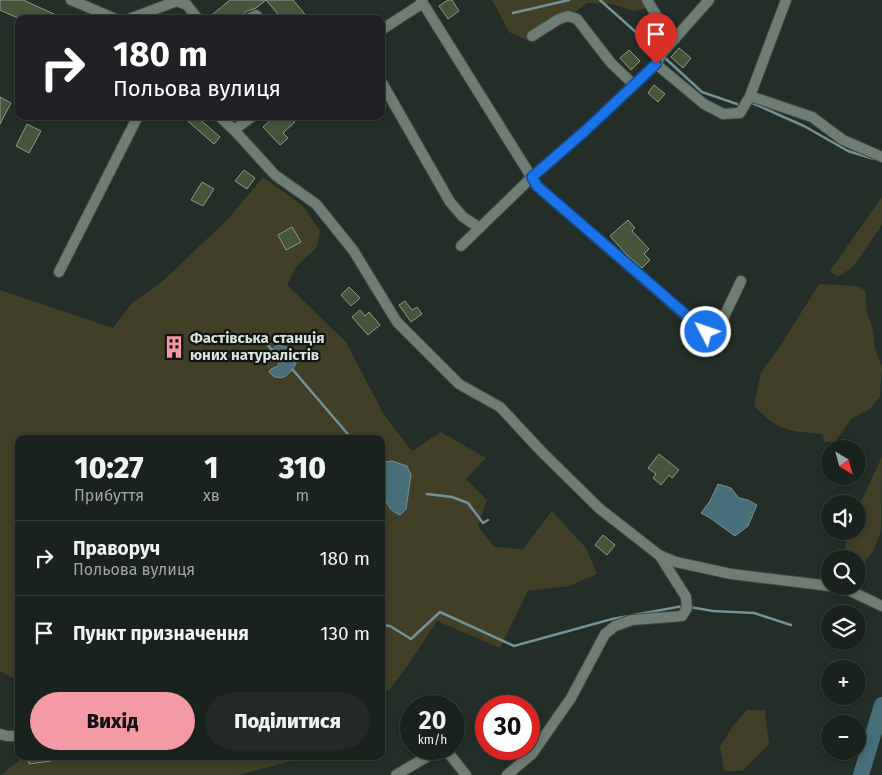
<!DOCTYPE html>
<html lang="uk">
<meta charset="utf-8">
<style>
body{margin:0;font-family:"Fira Sans",sans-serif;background:#232a26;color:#f1f3f6;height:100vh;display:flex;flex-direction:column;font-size:19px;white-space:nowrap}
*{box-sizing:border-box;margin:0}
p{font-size:16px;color:#9fa4a4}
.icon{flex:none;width:28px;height:28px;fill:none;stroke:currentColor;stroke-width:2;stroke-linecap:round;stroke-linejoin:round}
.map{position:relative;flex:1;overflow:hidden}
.panel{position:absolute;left:15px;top:435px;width:370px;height:325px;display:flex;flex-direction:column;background:#1a221d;border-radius:10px;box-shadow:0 2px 8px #0003,0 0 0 1px #383f3b}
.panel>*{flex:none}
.guide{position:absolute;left:15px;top:15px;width:370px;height:105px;border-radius:10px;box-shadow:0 2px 8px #0003,0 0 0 1px #383f3b;background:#202124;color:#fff;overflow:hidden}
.needle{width:32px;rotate:143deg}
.controls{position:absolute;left:821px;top:440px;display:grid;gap:10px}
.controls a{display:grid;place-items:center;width:45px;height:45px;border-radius:50%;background:#1a221d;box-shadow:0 2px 8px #0003,0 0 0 1px #383f3b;font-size:25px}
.speed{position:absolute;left:400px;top:695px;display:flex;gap:10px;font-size:25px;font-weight:700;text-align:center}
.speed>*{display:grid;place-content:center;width:65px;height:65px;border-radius:50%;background:#1a221d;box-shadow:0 2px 8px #0003,0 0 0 1px #383f3b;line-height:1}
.speed small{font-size:12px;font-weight:400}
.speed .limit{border:8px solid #d22;background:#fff;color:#111}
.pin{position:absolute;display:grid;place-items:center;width:42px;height:42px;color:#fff;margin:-51px -21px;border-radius:50% 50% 50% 0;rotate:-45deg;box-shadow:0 0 5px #0007}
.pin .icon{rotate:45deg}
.me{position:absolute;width:55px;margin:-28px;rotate:311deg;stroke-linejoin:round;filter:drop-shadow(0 0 4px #0008)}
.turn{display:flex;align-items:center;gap:18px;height:105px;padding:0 15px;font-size:22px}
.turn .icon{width:65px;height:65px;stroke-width:2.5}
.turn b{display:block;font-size:35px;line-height:42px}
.eta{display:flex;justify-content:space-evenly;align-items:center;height:85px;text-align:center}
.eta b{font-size:30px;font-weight:800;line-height:35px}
.cta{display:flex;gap:10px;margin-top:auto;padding:10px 15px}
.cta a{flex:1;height:58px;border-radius:30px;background:#f49aa4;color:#111;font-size:20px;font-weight:800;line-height:58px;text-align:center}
.cta a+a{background:#232a26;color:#f1f3f6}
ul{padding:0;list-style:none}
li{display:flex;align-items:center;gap:15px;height:75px;padding:0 15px;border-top:1px solid #383f3b}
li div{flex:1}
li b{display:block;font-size:19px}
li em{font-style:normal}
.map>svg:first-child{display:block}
.green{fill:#423f27}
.water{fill:#476e79;stroke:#739197}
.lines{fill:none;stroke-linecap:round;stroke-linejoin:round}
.stream{stroke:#739197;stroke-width:2.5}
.river{stroke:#476e79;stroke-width:16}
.building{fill:#465539;stroke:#91988b}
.minor-casing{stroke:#414b45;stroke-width:12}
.minor{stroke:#707d75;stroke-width:10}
.route-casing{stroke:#114b97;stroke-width:12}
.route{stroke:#1a73e8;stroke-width:9}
.labels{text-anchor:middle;stroke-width:4.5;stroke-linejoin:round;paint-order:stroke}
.poi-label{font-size:15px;font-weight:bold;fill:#dae2dd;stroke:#101512;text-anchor:start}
</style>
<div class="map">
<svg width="882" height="775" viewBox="0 0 882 775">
<rect width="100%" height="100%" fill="#222e27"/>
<path class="green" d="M492,0h150l6,8 -15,3 -21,-7 -25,-1 -53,40 -25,-11z
M263,177l40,29 17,25 -3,16 -21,20 -9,18 59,57 38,73 28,36 29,-19 45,26 -20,21 21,21 -9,26 16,21 29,2 29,-38 34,37 11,26 -28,12 -41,5 -28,57 -63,-27 -29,44 -19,25 -8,1v-252h-362v242l-19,-10v-381l113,38 19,-25 31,-22 66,-63z
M882,197v28l-29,42 -16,10 -7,-6z
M819,284l37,2 9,4 2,23 6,17 2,19 7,17 -2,31 -10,12 -19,10 -16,23h-11l-1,-7c-9,-3 -16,-2 -24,-3 -23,-4 -29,-11 -45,-26l7,-34 20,-27z
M882,457l-1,75 -8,19 -10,13 -5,13v-18h-12c-3,-8 0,-19 3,-28h9v-23z
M747,710h18l4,34 -27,27h-18l-4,-24 12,-20z
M24,756h287l-73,19h-237z"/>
<path class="water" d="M277,345c9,1 15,4 21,12 -1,8 -11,24 -22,20 -3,0 -5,-3 -7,-5l2,-3 7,-3c2,-7 -1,-8 -7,-12l-1,-3z
M392,461l15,5 4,9 -5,34 -6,6c-4,-2 -8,-4 -10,-7 -9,-12 -13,-32 -6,-46z
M718,484l13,4 8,10 9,2 9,5 -9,21 -13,10 -25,-18 -9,-5 9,-12z"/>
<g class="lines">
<path class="stream" d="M600,0l58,52
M513,13l56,-13
M665,58l37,34 35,12
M750,102l54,24 44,25 26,8
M265,341l6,8
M293,370l59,69
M427,494l25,3 16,6 15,20 5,-3
M690,607l23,4 41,2 37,12
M634,615l49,-9
M381,625l9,1 21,13 29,-27 74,34 98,-27 17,-3"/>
<path class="river" d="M861,775l21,-70"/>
</g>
<path class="building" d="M0,0h23l42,19h-45l-20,-9z
M230,0h63l16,19h-27l-16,-19 -10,8 -9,3 -9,8h-31z
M448,0h4l7,11 -11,8 -9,-13z
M679,48l12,10 -8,10 -12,-11z
M629,50l11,11 -9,9 -11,-12z
M654,85l11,9 -7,8 -10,-9z
M0,97l11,6 -11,21z
M182,116h14l24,21 -6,7z
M275,116h14l6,6 -12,11 5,5 -8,7 -17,-18z
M27,124l14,7 -12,22 -13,-7z
M244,170l11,8 -8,11 -12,-8z
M202,182l12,7 -11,17 -12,-6z
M628,220l7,8 -3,3 17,18 -5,5 6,6 -8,8 -16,-14 -16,-18z
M292,227l9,15 -15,8 -8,-15z
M349,287l11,11 -9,8 -10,-11z
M405,301l7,9 5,-3 5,7 -11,8 -12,-17z
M360,310l5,6 4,-4 11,13 -12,10 -16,-18z
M659,454l20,16 -7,8 -3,-3 -8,10 -8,-7 3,-4 -8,-6z
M603,535l12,10 -8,10 -12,-10z
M28,756h23v5l-22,3z"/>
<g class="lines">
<defs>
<path id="minor" d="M71,0l45,19
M421,0l116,186 168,146 15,-7 21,-44
M647,0l13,21 15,18
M786,0l-36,96 62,21 31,23 39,17
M129,19l48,-18 10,4 11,14
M248,19l8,-4 4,4
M381,30l42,-27
M532,36l27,-17 9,-3 9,3 34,44 23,22
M656,64l48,40 19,10 17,-1 10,-17
M381,81l69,121 13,15 17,11
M219,116l15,14 41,45 41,29 37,46 44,72 62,62 41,23 42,45 58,57 59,46 17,7 55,12 99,12
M234,130l19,-14
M461,246l71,-69 53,-46 71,-67 6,-11 47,-53
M59,272l79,-156
M834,586l10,2 38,18
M0,734l7,2h12
M442,749l5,2 19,24
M396,775l44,-26
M507,775l25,-21 39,-56 34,-64 10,-8 17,-6 50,-4 5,-8 -1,-11 -26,-41"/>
</defs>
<use href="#minor" class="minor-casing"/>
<use href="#minor" class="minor"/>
</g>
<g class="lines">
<defs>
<path id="route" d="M656,64l-71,67 -53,46 5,9 169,146"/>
</defs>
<use href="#route" class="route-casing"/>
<use href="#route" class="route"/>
</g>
<defs>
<symbol id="building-bare" viewBox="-9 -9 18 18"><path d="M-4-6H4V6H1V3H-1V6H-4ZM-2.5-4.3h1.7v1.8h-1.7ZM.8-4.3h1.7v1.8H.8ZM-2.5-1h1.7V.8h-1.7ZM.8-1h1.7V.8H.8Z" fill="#f49aa4" stroke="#101512" stroke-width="2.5" paint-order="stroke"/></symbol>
</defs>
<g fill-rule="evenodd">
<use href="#building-bare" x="158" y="331" width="32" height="32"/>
</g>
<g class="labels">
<g class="poi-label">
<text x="190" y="343">Фастівська станція<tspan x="190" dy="17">юних натуралістів</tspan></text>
</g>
</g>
</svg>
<div class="controls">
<a><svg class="needle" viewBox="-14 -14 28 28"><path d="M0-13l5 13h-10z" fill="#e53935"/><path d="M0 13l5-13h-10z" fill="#9fa4a4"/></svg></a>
<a><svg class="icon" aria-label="sound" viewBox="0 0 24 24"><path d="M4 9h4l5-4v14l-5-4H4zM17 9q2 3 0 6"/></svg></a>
<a><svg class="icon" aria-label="search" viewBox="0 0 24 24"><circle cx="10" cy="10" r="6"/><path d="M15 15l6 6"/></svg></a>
<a><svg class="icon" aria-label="layers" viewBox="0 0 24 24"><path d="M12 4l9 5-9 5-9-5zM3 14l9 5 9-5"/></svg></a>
<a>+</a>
<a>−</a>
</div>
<div class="speed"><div>20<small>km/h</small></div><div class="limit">30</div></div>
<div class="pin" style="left:656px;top:64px;background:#d93025"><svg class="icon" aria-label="arrive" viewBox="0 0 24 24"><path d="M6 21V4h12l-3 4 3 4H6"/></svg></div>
<svg class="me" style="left:706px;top:332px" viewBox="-20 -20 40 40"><circle r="17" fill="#1a73e8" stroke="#fff" stroke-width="3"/><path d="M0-11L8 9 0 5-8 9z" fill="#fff"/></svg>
<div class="guide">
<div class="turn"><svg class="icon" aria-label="right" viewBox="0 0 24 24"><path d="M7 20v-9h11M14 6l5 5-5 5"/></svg><div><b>180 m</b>Польова вулиця</div></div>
</div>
<section class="panel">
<div class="eta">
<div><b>10:27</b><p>Прибуття</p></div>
<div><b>1</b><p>хв</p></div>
<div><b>310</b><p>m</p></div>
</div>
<ul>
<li><svg class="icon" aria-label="right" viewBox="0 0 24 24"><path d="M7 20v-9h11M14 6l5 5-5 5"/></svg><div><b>Праворуч</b><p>Польова вулиця</p></div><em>180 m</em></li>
<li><svg class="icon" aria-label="arrive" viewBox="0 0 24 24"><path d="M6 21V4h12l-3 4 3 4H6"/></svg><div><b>Пункт призначення</b></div><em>130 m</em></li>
</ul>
<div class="cta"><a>Вихід</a><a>Поділитися</a></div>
</section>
</div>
